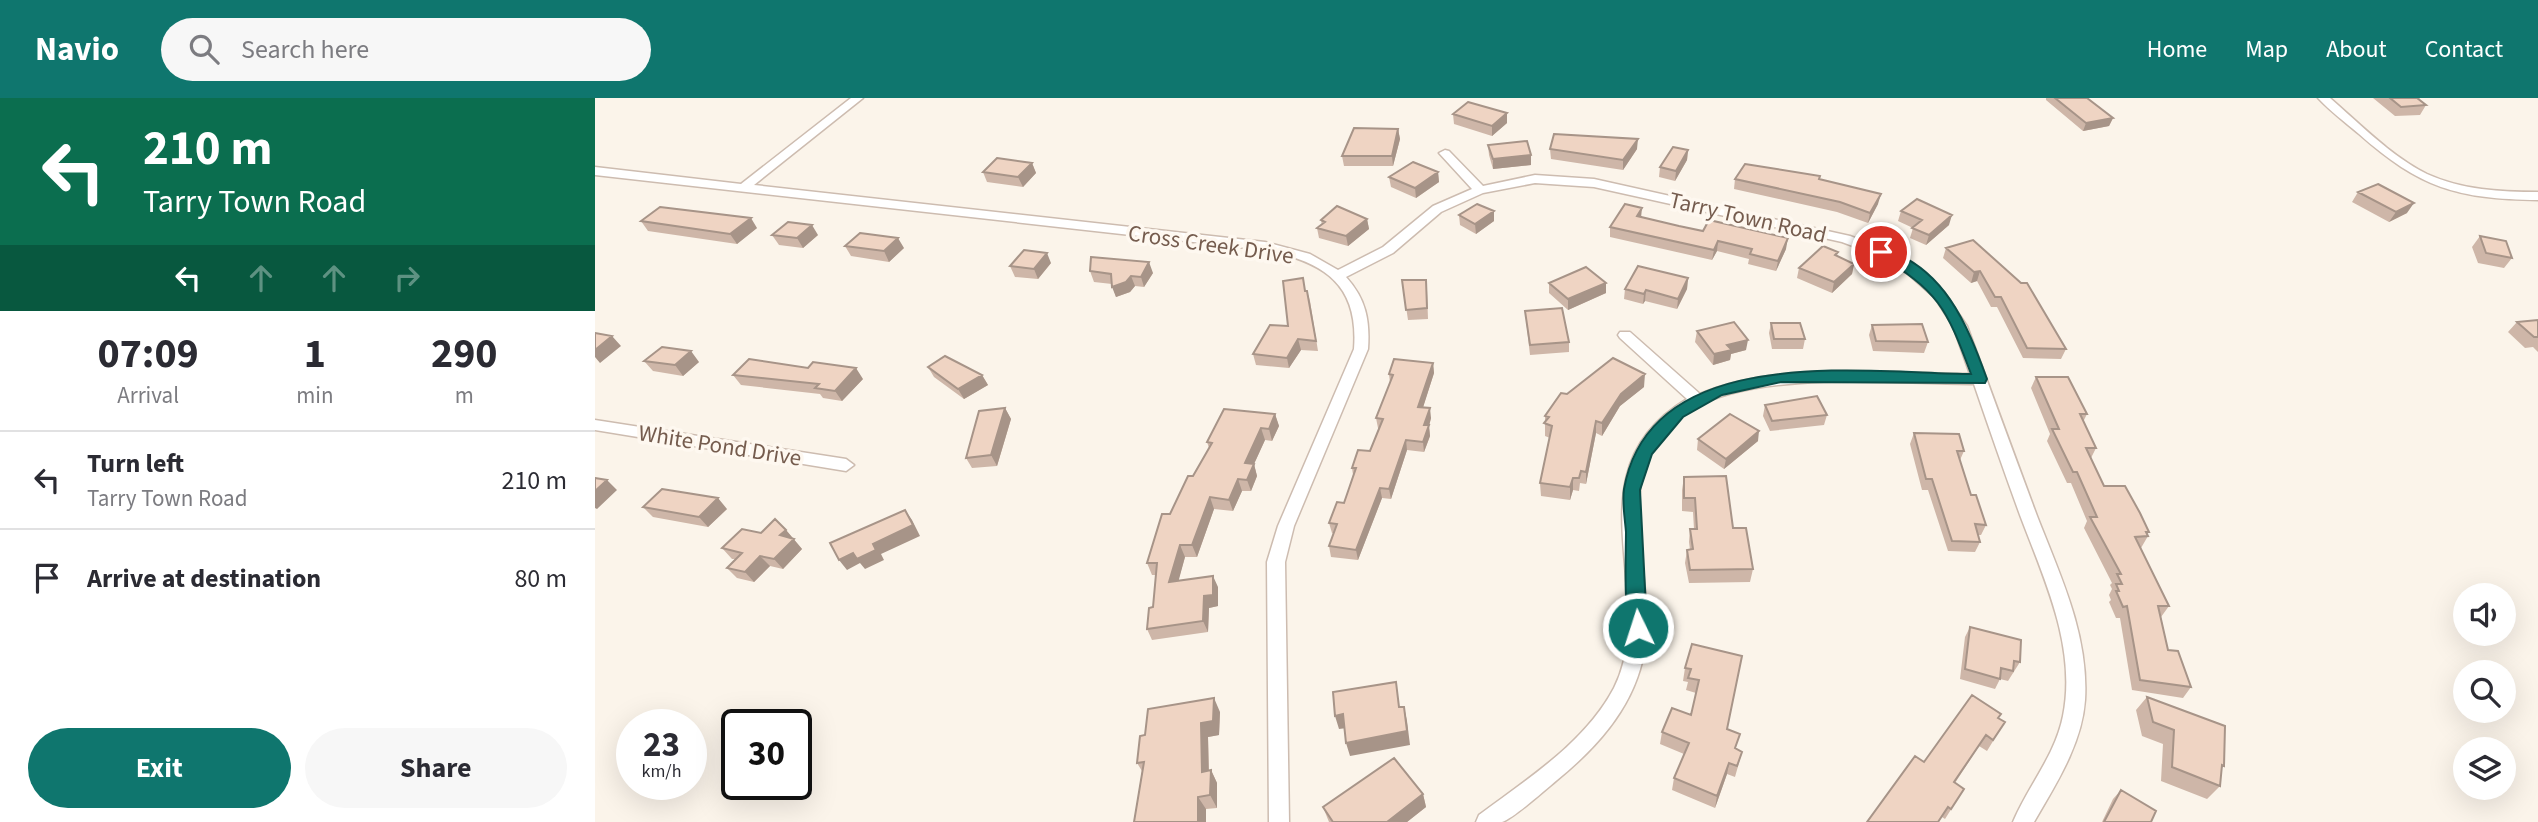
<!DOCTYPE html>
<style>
body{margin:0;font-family:"Source Sans 3",sans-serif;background:#f7f7f7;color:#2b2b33;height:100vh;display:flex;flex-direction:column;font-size:26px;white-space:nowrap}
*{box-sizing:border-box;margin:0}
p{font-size:23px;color:#7c7c81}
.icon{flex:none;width:38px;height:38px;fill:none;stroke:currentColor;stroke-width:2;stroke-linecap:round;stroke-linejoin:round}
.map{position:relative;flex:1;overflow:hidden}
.side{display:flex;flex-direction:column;background:#fff;width:595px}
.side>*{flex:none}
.top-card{background:#0b6e4f;color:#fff;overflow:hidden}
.controls{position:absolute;left:1858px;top:485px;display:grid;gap:14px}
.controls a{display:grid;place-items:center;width:63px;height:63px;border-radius:50%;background:#fff;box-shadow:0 7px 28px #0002;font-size:35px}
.speed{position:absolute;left:21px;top:611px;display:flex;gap:14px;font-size:35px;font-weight:700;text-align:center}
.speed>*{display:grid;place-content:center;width:91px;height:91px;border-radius:50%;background:#fff;box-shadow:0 7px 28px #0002;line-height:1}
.speed small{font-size:18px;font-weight:400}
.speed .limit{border:4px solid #111;border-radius:10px;background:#fff;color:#111}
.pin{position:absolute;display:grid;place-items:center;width:60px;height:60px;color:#fff;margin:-30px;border:4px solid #fff;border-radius:50%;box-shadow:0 2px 7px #0007}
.me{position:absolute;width:77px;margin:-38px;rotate:356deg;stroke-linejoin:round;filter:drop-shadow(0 0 5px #0008)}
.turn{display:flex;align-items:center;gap:24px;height:147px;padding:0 28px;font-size:32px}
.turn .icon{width:91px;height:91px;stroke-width:2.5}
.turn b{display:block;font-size:49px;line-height:60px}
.lanes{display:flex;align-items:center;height:66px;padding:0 28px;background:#0003;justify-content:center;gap:35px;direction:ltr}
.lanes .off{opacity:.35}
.eta{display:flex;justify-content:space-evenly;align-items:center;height:119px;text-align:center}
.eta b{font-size:42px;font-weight:700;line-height:49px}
.cta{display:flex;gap:14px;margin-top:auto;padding:14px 28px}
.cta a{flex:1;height:80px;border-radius:42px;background:#0f766e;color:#fff;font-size:28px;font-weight:700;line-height:80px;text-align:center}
.cta a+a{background:#f7f7f7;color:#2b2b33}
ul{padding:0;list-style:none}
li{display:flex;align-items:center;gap:21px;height:98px;padding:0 28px;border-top:2px solid #e1e1e2}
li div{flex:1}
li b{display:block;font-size:26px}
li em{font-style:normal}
header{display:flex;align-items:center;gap:42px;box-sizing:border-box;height:98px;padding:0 35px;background:#0f766e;color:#fff}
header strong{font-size:33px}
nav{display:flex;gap:38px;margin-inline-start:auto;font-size:24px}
.search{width:490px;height:63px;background:#f7f7f7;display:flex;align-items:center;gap:18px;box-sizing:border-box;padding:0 24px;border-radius:38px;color:#7c7c81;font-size:26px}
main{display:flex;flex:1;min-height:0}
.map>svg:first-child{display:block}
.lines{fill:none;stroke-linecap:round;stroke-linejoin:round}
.street-casing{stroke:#cdbcb0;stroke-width:3}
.street{fill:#fff;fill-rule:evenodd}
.wall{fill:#ceb6a8}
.shaded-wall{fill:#a79488}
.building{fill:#efd4c3;stroke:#a79488;stroke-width:2}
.route{fill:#0f766e;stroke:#0a4d48;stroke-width:2}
.labels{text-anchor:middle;stroke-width:7;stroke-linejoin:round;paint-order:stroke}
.street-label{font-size:23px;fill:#755c4e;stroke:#fef8f0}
</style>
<header>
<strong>Navio</strong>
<div class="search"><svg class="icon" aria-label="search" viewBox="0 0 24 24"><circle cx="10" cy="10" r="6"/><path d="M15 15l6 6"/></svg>Search here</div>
<nav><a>Home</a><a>Map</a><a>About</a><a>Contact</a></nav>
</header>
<main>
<section class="side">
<div class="top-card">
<div class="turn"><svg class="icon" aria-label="left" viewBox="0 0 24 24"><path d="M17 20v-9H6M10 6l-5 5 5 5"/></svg><div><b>210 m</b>Tarry Town Road</div></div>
<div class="lanes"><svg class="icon" aria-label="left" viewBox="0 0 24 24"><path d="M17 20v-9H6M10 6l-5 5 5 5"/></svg><svg class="icon off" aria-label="ahead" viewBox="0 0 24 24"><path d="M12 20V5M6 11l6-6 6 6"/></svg><svg class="icon off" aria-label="ahead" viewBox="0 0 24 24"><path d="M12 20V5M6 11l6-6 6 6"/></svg><svg class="icon off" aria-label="right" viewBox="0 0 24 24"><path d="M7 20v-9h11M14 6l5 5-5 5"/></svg></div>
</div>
<div class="eta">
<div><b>07:09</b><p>Arrival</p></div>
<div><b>1</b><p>min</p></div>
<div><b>290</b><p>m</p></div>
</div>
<ul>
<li><svg class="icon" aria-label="left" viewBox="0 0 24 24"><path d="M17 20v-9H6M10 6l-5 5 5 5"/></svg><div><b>Turn left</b><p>Tarry Town Road</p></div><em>210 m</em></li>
<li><svg class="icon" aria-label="arrive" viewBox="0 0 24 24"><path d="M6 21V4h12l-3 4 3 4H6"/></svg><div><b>Arrive at destination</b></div><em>80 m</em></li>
</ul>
<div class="cta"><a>Exit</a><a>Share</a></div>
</section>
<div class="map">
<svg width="1943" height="724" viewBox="0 0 1943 724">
<rect width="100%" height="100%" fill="#fbf4ea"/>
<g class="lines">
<defs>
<path id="street" d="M256,0h12l-109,87 511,57 45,12 28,16 45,-23 50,-41 39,-17 -33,-36 6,-3 4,1 34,35 52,-11 59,4 256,57 36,14 31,18 27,24 23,34c23,63 46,126 70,190 23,59 52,119 48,184 -3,44 -29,84 -51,122h-21c15,-36 42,-66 50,-106 14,-69 -19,-137 -43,-201 -16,-44 -31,-87 -46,-131 -77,0 -211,-14 -278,23 -102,58 -32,172 -54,255 -12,49 -47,87 -85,118 -11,9 -44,39 -55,42 -7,0 -19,0 -26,0l3,-7c48,-36 106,-72 135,-127 47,-93 -48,-217 73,-289l-67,-61 -2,-3 2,-3h10l70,62c80,-34 185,-20 270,-20l-17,-48 -18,-28 -27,-24 -31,-19 -35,-13 -248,-55 -59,-4 -52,10 -42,19 -48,41 -47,24c20,22 24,43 22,72l-74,177 -9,36 4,260h-20l-2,-260 11,-36 76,-177c5,-65 -30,-87 -89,-99l-670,-75v-8l146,17z
M1723,0h12c30,26 61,58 97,76 35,16 74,18 111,18v8c-81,-1 -118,-12 -179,-66 -14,-12 -29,-23 -41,-36z
M0,322l251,39 8,6 -8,6 -251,-41z"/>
</defs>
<use href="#street" class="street-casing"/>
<use href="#street" class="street"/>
</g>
<path class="wall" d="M1451,0h9l58,20 -4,8 -26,5 -37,-31z
M1778,0h47l-1,2 7,5 -6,10 -25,1z
M858,16l54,9 -15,13 -38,-12z
M803,31l2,10 -7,27h-49l-2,-10z
M893,47l43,10v10l-38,4 -4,-14z
M955,51h87l-14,21 -72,-11z
M1093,52l-1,10 -12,21 -16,-4 1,-10z
M437,65l4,10 -13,14 -36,-5 -4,-10z
M843,74l1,10 -23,16 -25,-11 -2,-10z
M1140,81h85l58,25 -10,19 -31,-11 -103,-23z
M1763,94l49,21 -18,9 -37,-20z
M1306,113l48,14 -23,20 -16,-7 3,-10 -15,-7z
M864,117l35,6 -18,13 -16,-9z
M1046,119l38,9 107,23 -10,22 -28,-7 1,-5 -32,-8 -5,9 -102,-23v-10z
M772,121l2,10 -21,17 -29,-8 -2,-10 5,-3 -1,-5z
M46,123l116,7 -20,16 -89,-13z
M177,137h46l-15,13 -24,-3z
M1885,138l32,22 -8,10 -26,-5 -6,-16z
M250,148l59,2 -15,14 -38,-6z
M1351,150l75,35 45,66 -5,10 -38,-1 -26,-51h-6l-14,-26 -6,2 -28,-25z
M1243,154l-1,4 17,8 -2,10 -20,19 -35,-15 2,-10z
M456,165l-13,16 -23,-2 -5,-11z
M495,173l63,2 -9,14 -9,-1 -5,6 -14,5 -4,-13 -18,-2z
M1093,180l-1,11 -10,20 -32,-8 -2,3 -19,-5 1,-10z
M807,182l25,10 1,29 -20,1z
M954,185l57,10 -38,17 -19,-17z
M711,193h1l3,10 8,50 -17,-1 -12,18 -33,-3 -3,-11 35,-28z
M930,213l44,31v10l-39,3z
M1943,222v32l-5,-5 -8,1 -17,-16 9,-10z
M1176,225l34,16 -2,10h-31l-3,-16z
M1277,227l56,17 -4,11 -51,-2 -4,-16z
M1102,233l49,19 -15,4 -1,6 -17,5 -18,-23z
M49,263l55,1 -16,14 -30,-5z
M838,265l1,10 -11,34 8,11 -2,8 1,10 -6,16 -17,-2 -16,49 -9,-1 -24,62 -27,-3 -2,-11 5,-12 -2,-1 -3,-10 15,-20 9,-28 -1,-7 18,-17 9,-22 -1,-1 -2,-10 14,-35 -1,-9z
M333,269l54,8 6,10 -24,14 -30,-22z
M138,277l130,4 -21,22 -19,-3 -3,-4 -79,-9z
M1441,279l51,37 -4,8 13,26 -5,10 13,28 45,46 -2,3 1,1 -7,12 28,58 -8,11 7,33 23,37 -8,11 -51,-8 -12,-72h-4l-7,-16 2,-2 -2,-5 3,-6 -2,-4 2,-2 -28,-55 3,-7 -16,-38h-4l-20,-42 3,-7 -19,-46z
M1049,289l-24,19 -18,30 -6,-3 -10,51 -6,-1 -1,8 -6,-1 -3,10 -29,-4 -1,-13 10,-45 -5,-2v-20z
M1170,307l62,10 -3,10 -54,6 -7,-15z
M410,310l6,11 -14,47 -25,2 -6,-10z
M680,316l4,12 -7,15 -7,-1 -11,24 3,12 -6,15h-9l-9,20 -19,-2 -17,48h-12l-7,24 40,6v19l-9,2 -1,24 -56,8 -5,-11 6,-22 3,-32h-4l-5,-12 23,-49 39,-66 -2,-6z
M1319,335l50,18 -4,9 11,35 15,30 -5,10h-3l2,7 -5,10 -27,-1 -20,-61h-6l-12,-46z
M1103,341l60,2 -34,28 -27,-19z
M1089,379l49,51 20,41 -3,13 -61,1 -4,-20 2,-13h3l-1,-8 1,-13h4l-1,-17 -11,-1v-21z
M48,409l84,2 -19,18 -55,-10z
M191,432l16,19 -19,20 -13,-3 -16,16 -17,-4 -10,-10 8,-9h-3l-10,-11 39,-15z
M1375,529l50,35 -12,19 -8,-2 -5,10 -35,-10 5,-42z
M1097,546l35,85 9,20 6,3 -7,25 -8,-3 -12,34 -43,-18 2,-12 10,-24 -24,-10 2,-12 29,-17 5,-22 -10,-3 2,-8 -5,-1 2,-13z
M1552,599l77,69 -3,3 -1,17 -13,13 -46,-18 2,-37 -21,-8 -6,-26z
M625,614l-1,23 -11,2 1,34 2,-1 6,13v25l-11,1v13h-72l8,-51 -5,-8 8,-28z
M1404,620l-1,15 -11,18 -8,-5 -24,37 9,6 -19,30 -3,-2 -18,-55z
M1526,692l30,32h-49l11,-23z
M828,696l3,13 -19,15h-78l-6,-15z"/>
<path class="shaded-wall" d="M912,15v10l-15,13v-10z
M1518,20l-4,8 -26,5 3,-8z
M803,31l2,10 -7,27 -1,-10z
M1043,41l-1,10 -14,21v-10z
M1093,52l-1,10 -12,21 1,-10z
M936,57v10l-38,4v-10z
M437,65l4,10 -13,14 -5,-10z
M843,74l1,10 -23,16 -1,-10z
M1286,96l-3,10 -10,19 2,-10z
M1819,105l-7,10 -18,9 7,-10z
M1047,110l-1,10 -4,-2z
M899,113v10l-18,13 -1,-10z
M1357,117l-3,10 -23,20 3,-10z
M156,120l6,10 -20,16 -7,-10z
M772,121l2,10 -21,17 -2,-10z
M217,127l6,10 -15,13 -6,-10z
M303,140l6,10 -15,14 -5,-11z
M1193,140l-2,11 -10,22 2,-10z
M1123,143l-1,10 -5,9 2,-10z
M452,155l4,10 -13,16 -4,-10z
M554,164l4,11 -9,14 -3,-10z
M1259,166l-2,10 -20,19 2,-11z
M1385,173l-3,10 -6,2 3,-11z
M536,178l4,10 -5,6 -14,5 -4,-10z
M1093,180l-1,11 -10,20 1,-10z
M1011,185v10l-38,17v-11z
M1051,192l-1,11 -2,3 1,-10z
M17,238l9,10 -21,17 -5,-6v-7z
M703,241l3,11 -12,18 -2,-10z
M1153,242l-2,10 -15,4 -1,6 -17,5 1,-11 13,-9z
M96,253l8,11 -16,14 -8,-11z
M838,265l1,10 -14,44 -2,-10z
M261,270l7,11 -21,22 -7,-10z
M1050,276l-1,13 -24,19 -18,30v-13l19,-29z
M387,277l6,10 -24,14 -6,-10z
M410,310l6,11 -14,47 -6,-11z
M835,310l1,10 -2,8 1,10 -6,16 -1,-10 1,-17z
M680,316l4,12 -7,15 -3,-12z
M1001,323v12l-10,51v-12z
M666,330l4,12 -16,35 -4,-12z
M1164,333l-1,10 -34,28 2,-10z
M811,342l1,10 -16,49 -2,-10z
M659,366l3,12 -6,15 -4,-11z
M978,380v12l-3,10v-13z
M643,381l4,12 -9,20 -4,-11z
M12,382l10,10 -20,19 -2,-1v-17z
M785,390l2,10 -24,62 -2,-10z
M615,399l4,12 -17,48 -5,-12z
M123,400l9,11 -19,18 -9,-10z
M310,412l7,10 8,16 -39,18 3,6 -19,9 -5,-6 -13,7 -8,-10 34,-16z
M191,432l16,19 -19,20 -9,-10 6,-24z
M585,447l5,12 -10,37 -6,-12z
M165,458l10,10 -16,16 -9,-10z
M618,478l5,11v19l-9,2 -1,24 -5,-11 1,-25z
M619,600l6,14 -1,23 -11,2 1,48 -7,-13 -1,-49z
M809,609l3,14 3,24 -60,11 -4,-13z
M748,616l4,14 -8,1 -4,-13z
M1134,665l-2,11 -12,34 2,-12z
M616,672l6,13v25l-7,-13z
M828,696l3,13 -19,15h-20z
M603,699l8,12v13h-8z"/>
<path class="building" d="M1460,0h32l26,20 -27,5z
M1795,0h27l9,7 -25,2z
M873,4l39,11 -15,13 -39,-12z
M759,30l44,1 -6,27h-50z
M959,36l84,5 -15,21 -73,-11z
M932,43l4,14 -38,4 -5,-14z
M1078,49l15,3 -12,21 -16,-4z
M402,60l35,5 -14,14 -35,-5z
M818,64l25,10 -23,16 -26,-11z
M1150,66l75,12 -1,3 62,15 -11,19 -30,-11 -105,-23z
M1783,86l36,19 -18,9 -38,-20z
M1322,101l35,16 -23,20 -17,-7 10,-8 -21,-9z
M882,106l17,7 -19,13 -16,-9z
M1030,106l17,4 -5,8 42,10 24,5 6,-11 79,18 -10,23 -28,-7 2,-5 -34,-8 -4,9 -104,-23z
M742,108l30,13 -21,17 -29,-8 8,-6 -4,-2z
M65,109l91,11 -21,16 -89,-13z
M193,124l24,3 -15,13 -25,-3z
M265,135l38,5 -14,13 -39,-5z
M1885,138l26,5 6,17 -26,-5z
M1378,142l48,43h6l39,66 -39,-1 -26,-51h-6l-15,-26 -6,1 -28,-24z
M1228,148l15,6 -3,3 19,9 -20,18 -35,-14z
M429,152l23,3 -13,16 -24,-3z
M496,159l58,5 -8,15 -10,-1 -5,6 -14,5 -1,-13 -21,-3z
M1043,168l50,12 -10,21 -32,-9 -2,4 -19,-5z
M991,169l20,16 -38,16 -19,-16z
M708,180l2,13h2l9,50 -18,-2 -11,19 -34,-4 17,-29 18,1 -5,-45z
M807,182h24l1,28 -21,2z
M967,210l7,34 -39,3 -5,-34z
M1943,222v17h-4l-17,-15z
M1139,224l14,18 -21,5 5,5 -18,4 -17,-23z
M1176,225h29l5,16h-31z
M1327,226l6,18 -52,-1 -4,-16z
M0,235l17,3 -17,14z
M67,249l29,4 -16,14 -31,-4z
M350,258l37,19 -24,14 -30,-22z
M1018,260l32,16 -24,20 -19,29 -6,-2 -10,51 -5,-1 -2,7h-6l-3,9 -30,-4 12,-57 -8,-3 5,-6 -4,-1 16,-23 6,1z
M154,261l59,9 5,-6 43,6 -21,23 -20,-3 4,-4 -86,-9z
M799,261l39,4 -15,44 12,1 -6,17h5l-6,17 -17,-2 -17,49 -9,-1 -24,62 -27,-4 8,-22 -8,-1 8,-21 7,1 12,-35h-4l6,-18 12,1 13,-32 -7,-1 17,-43 -4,-1z
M1441,279h32l19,37h-7l16,34h-10l18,38h21l15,27 9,19h-3l2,4 -13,1 34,69h-11l10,44 10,1 13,36 -51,-7 -13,-74 -4,1 -7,-16h3l-3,-7h6l-5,-10h4l-31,-57h7l-20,-45h-4l-21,-43h7z
M1222,298l10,19 -55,6 -7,-16z
M410,310l-14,47 -25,3 13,-47z
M629,311l51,5 -6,15 -8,-1 -16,35 9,1 -7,16 -9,-1 -9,21 -19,-3 -18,48h-12l-11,37 44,-6v19l-9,1 -1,25 -56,8 2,-21 4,-1 4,-44h-10l15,-49h8l18,-38h5l19,-33 -5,-1z
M1135,316l29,17 -33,28 -28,-20z
M1319,335l45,1 5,17h-7l14,44h5l10,30 -11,-1 5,18 -28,-1 -20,-62h-6z
M1131,378l7,52h13l7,41 -63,1 -3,-20 6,-1 -3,-20h7l-2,-31h-11v-21z
M0,380l12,2 -12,11z
M67,391l56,9 -19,19 -56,-10z
M310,412l8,15 -40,19 3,6 -19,9 -4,-6 -14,7 -9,-17z
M180,421l11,11 -6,5 14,4 -20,20 -14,-3 -15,16 -18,-4 15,-15 -20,-5 20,-19 19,4z
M1375,529l51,13 -1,22 -6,-1 -1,10 -12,-3 -1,11 -35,-10z
M1097,546l50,12 -15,73 13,5 -5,14 7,4 -5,14 -8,-3 -12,33 -43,-18 15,-35 -27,-11 10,-24 19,7 8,-35 -11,-2 3,-9 -6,-1z
M801,584l3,25h5l3,24 -61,12 -3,-29 -8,2 -2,-24z
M1377,597l29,19 -3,4 7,4 -12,18 -7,-5 -32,47 10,7 -13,20 -3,-2 -10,15h-71l48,-66 9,6z
M1552,599l78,29 -1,40 -2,-1 -2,21 -48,-19 2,-37 -21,-8z
M619,600l-1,23 -12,2 1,49 9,-2 -1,25 -12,2v25h-64l10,-60 -7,1 3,-27 5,-1 3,-26z
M799,660l29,36 -36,28h-54l-10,-15z
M1526,692l35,21 -5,11h-47z"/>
<path class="route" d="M1286,150c63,18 86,76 106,131l-2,4 -204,-1 -59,13 -39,22 -31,37 -12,36 7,138 -9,7 -6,-2c-9,-17 -6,-79 -6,-101 -1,-13 -4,-29 -2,-43 26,-148 239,-116 347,-115 -25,-67 -32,-83 -95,-120v-5z"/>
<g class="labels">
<g class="street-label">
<text transform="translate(1153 119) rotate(13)" y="8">Tarry Town Road</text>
<text transform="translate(616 146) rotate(8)" y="8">Cross Creek Drive</text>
<text transform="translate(125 347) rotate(9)" y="8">White Pond Drive</text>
</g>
</g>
</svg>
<div class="controls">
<a><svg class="icon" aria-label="sound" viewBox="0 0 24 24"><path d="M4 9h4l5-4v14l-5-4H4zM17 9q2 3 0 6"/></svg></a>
<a><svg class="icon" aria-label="search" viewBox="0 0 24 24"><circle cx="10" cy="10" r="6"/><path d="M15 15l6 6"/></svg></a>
<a><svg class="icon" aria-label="layers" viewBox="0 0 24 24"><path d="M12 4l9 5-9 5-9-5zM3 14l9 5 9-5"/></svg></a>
</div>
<div class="speed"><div>23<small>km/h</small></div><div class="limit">30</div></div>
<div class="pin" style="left:1286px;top:154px;background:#d93025"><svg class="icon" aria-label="arrive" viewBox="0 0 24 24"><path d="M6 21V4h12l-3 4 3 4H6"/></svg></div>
<svg class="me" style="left:1043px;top:530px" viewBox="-20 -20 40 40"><circle r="17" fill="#0f766e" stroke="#fff" stroke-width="3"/><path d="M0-11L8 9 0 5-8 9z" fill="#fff"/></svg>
</div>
</main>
